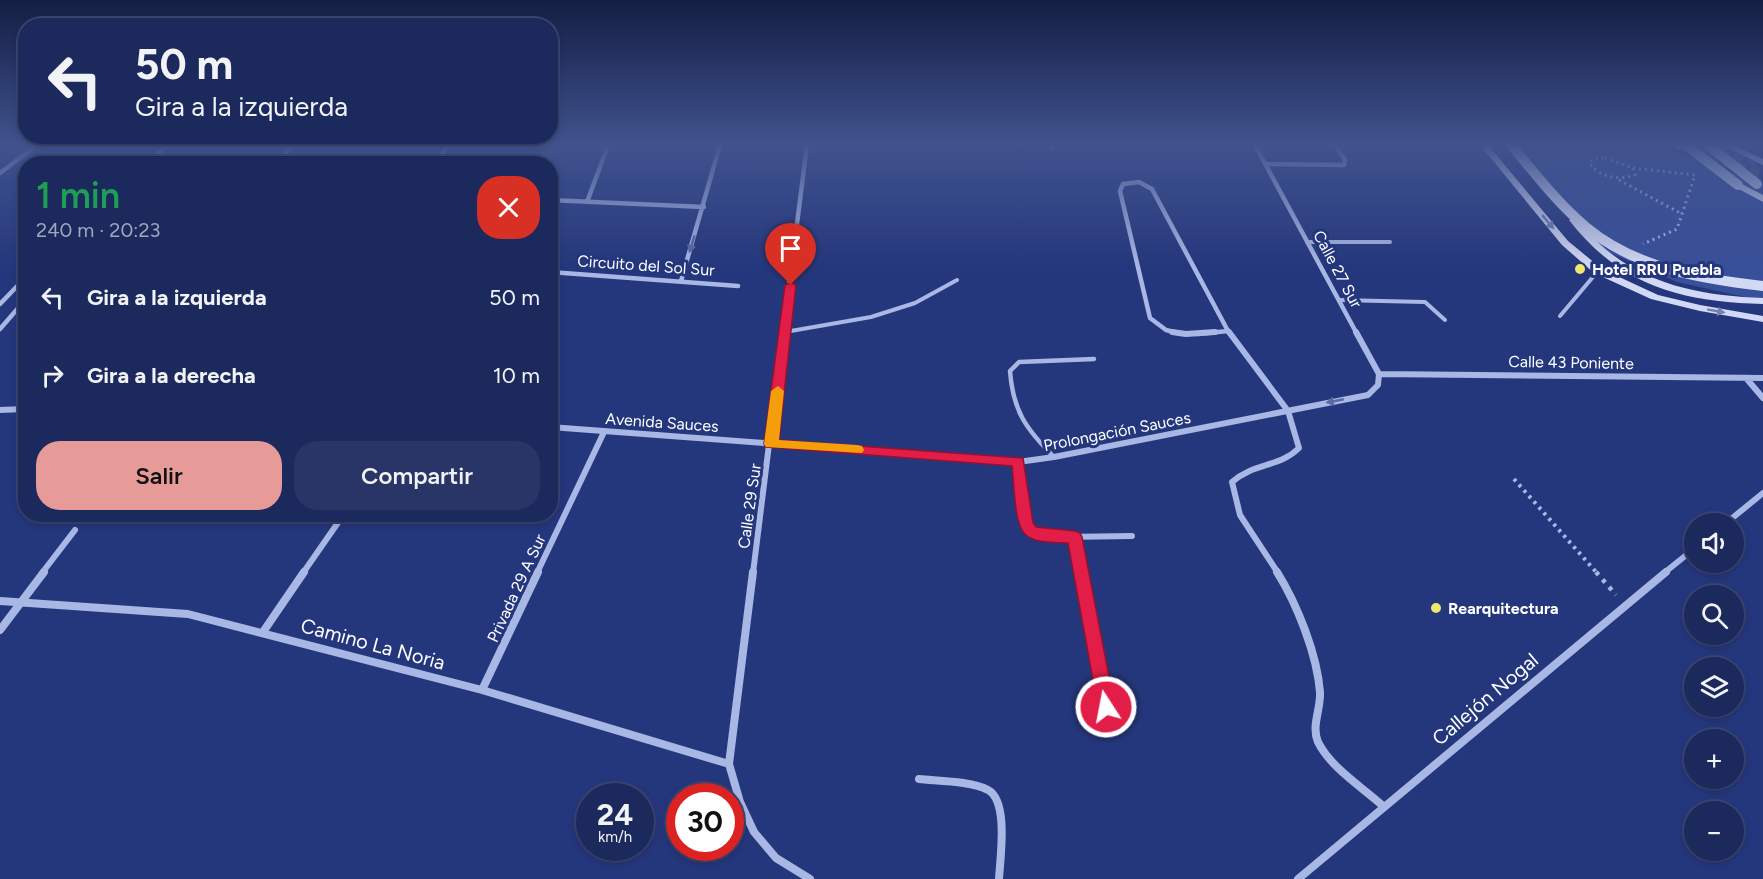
<!DOCTYPE html>
<html lang="es">
<meta charset="utf-8">
<style>
body{margin:0;font-family:Figtree,sans-serif;background:#293566;color:#f1f3f6;height:100vh;display:flex;flex-direction:column;font-size:22px;white-space:nowrap}
*{box-sizing:border-box;margin:0}
p{font-size:20px;color:#a0a6bc}
.icon{flex:none;width:33px;height:33px;fill:none;stroke:currentColor;stroke-width:2;stroke-linecap:round;stroke-linejoin:round}
.map{position:relative;flex:1;overflow:hidden}
.details{position:absolute;left:18px;top:156px;width:540px;height:366px;display:flex;flex-direction:column;background:#1c295d;border-radius:24px;box-shadow:0 3px 9px #0003,0 0 0 2px #3a4572}
.details>*{flex:none}
.guide{position:absolute;left:18px;top:18px;width:540px;height:126px;border-radius:24px;box-shadow:0 3px 9px #0003,0 0 0 2px #3a4572;background:#1c295d;color:#f1f3f6;overflow:hidden}
.controls{position:absolute;left:1684px;top:513px;display:grid;gap:12px}
.controls a{display:grid;place-items:center;width:60px;height:60px;border-radius:50%;background:#1c295d;box-shadow:0 3px 9px #0003,0 0 0 2px #3a4572;font-size:30px}
.speed{position:absolute;left:576px;top:783px;display:flex;gap:12px;font-size:30px;font-weight:700;text-align:center}
.speed>*{display:grid;place-content:center;width:78px;height:78px;border-radius:50%;background:#1c295d;box-shadow:0 3px 9px #0003,0 0 0 2px #3a4572;line-height:1}
.speed small{font-size:15px;font-weight:400}
.speed .limit{border:9px solid #d22;background:#fff;color:#111}
.pin{position:absolute;display:grid;place-items:center;width:51px;height:51px;color:#fff;margin:-62px -26px;border-radius:50% 50% 50% 0;rotate:-45deg;box-shadow:0 0 6px #0007}
.pin .icon{rotate:45deg}
.me{position:absolute;width:66px;margin:-33px;rotate:349deg;stroke-linejoin:round;filter:drop-shadow(0 0 4px #0008)}
.turn{display:flex;align-items:center;gap:21px;height:126px;padding:0 18px;font-size:27px}
.turn .icon{width:78px;height:78px;stroke-width:2.5}
.turn b{display:block;font-size:42px;line-height:51px}
.round{display:grid;place-items:center;flex:none;width:63px;height:63px;border-radius:24px;background:#293566}
.headline{display:flex;align-items:center;justify-content:space-between;height:102px;padding:0 18px}
h1{font-size:36px;font-weight:600;line-height:45px;color:#1e9e55}
.action{display:flex;gap:12px;margin-top:auto;padding:12px 18px}
.action a{flex:1;height:69px;border-radius:24px;background:#e69b98;color:#111;font-size:24px;font-weight:600;line-height:69px;text-align:center}
.action a+a{background:#293566;color:#f1f3f6}
ul{padding:0;list-style:none}
li{display:flex;align-items:center;gap:18px;height:78px;padding:0 18px}
li div{flex:1}
li b{display:block;font-size:22px}
li em{font-style:normal}
.map>svg:first-child{display:block}
.green{fill:#384f99}
.lines{fill:none;stroke-linecap:round;stroke-linejoin:round}
.secondary-tunnel{stroke:#465590;stroke-width:10;stroke-dasharray:10 4.5;stroke-linecap:butt}
.path-far2{stroke:#a9b7e5;stroke-width:3;stroke-dasharray:2 4;stroke-linecap:butt}
.path-far1{stroke:#a9b7e5;stroke-width:4;stroke-dasharray:3 4.5;stroke-linecap:butt}
.path{stroke:#a9b7e5;stroke-width:4.5;stroke-dasharray:4 6;stroke-linecap:butt}
.lane-far1{stroke:#a9b7e5;stroke-width:4}
.lane{stroke:#a9b7e5;stroke-width:4.5}
.street-far2{stroke:#a9b7e5;stroke-width:4.5}
.street-far1{stroke:#a9b7e5;stroke-width:6}
.street{stroke:#a9b7e5;stroke-width:8}
.secondary{fill:#d2d9f4;fill-rule:evenodd}
.secondary-bridge{stroke:#d2d9f4;stroke-width:10}
.oneway{fill:#7380b2}
.oneway2{fill:#5a6aa6}
.route{fill:#e11d48;stroke:#92132f;stroke-width:1.5}
.slow{fill:#f59e0b}
.poi-dot{fill:#eee66d;stroke:#25377c;stroke-width:2}
.labels{text-anchor:middle;stroke-width:6;stroke-linejoin:round;paint-order:stroke}
.street-label{font-size:16px;fill:#fff;stroke:#25377c}
.poi-label{font-size:16px;font-weight:bold;fill:#fff;stroke:#25377c;text-anchor:start}
.near-street-label{font-size:20px;fill:#fff;stroke:#25377c}
</style>
<div class="map">
<svg width="1763" height="879" viewBox="0 0 1763 879">
<rect width="100%" height="100%" fill="#25377c"/>
<path class="green" d="M1505,145h149l109,38v118l-86,-19 -85,-37z"/>
<g class="lines">
<path class="secondary-tunnel" d="M1707,145l56,19
M1695,152l68,23"/>
<path class="path-far2" d="M1605,158l28,10 2,7c-17,6 -35,2 -46,-12l5,-4z
M1633,168l62,7 -18,54 -34,15
M1619,180l63,34"/>
<path class="path-far1" d="M1514,479l83,94"/>
<path class="path" d="M1596,572l20,23"/>
<path class="lane-far1" d="M1307,242h83
M1339,300l86,2 20,18
M1560,316l38,-45
M785,332l86,-15 44,-14 42,-23"/>
<path class="lane" d="M1054,457c-28,-28 -41,-46 -44,-86l9,-9 75,-3"/>
<path class="street-far2" d="M1051,145l1,4
M1255,145l102,189
M147,164l20,-19
M275,164l18,-19
M436,164l12,-19
M1266,164l78,1 1,-5 -10,-15
M0,173l37,-28
M550,200l154,7
M587,202l20,-54
M550,272l188,14
M681,281l39,-136
M0,304l26,-27
M0,329l26,-30
M1228,331l2,3
M783,334l24,-189
M1182,334l-16,-4 -16,-12 -30,-127 3,-7 16,-2 13,7 76,142
M1198,334l30,-3"/>
<path class="street-far1" d="M1172,332l14,2 29,-2
M1229,332l59,79 11,37c-20,20 -44,14 -67,34l8,33 38,58
M1356,332l23,42
M1379,374l384,4
M1746,378l17,20
M0,410l26,-1
M550,427l468,35 36,-5 314,-62 10,-10 1,-11
M1018,462l8,62 6,8 32,5 68,-1
M1725,524l38,-31
M1075,537l7,36
M42,573l33,-43
M303,573l41,-59
M537,573l67,-141
M753,573l30,-241
M1664,573l31,-25"/>
<path class="street" d="M753,572l-24,192 11,38 14,30 22,26 34,21
M1081,572l29,156
M1277,572c20,32 40,82 43,120 1,17 -9,34 -2,50 13,26 44,45 65,64
M0,601l188,13 294,76 247,74
M0,630l44,-58
M263,632l41,-60
M482,690l56,-118
M919,779c18,2 53,2 69,11 21,11 12,69 11,89
M1298,879l368,-307"/>
<path class="secondary" d="M1480,145h8l80,96 34,28 56,26 42,10 63,11v6l-63,-11 -49,-12 -57,-26 -32,-28z
M1671,145h11l2,2 -4,3z
M1722,145h11l30,14v6z
M1738,182l25,13v7l-28,-15 -1,-2z
M1574,217l3,1c8,9 16,20 25,28 45,40 103,50 161,52v6c-81,-2 -143,-18 -194,-84z"/>
<path class="secondary-bridge" d="M1511,145c24,28 46,58 75,82 49,41 115,52 177,59
M1686,145l52,40
M1708,145l49,39"/>
</g>
<defs><path id="oneway-solid" d="M-6-.8H1V-3.2L6.5 0L1 3.2V.8H-6Z" transform="scale(1.5)"/></defs>
<g class="oneway">
<use href="#oneway-solid" transform="translate(1548 222) rotate(50)"/>
<use href="#oneway-solid" transform="translate(1716 311) rotate(10)"/>
</g>
<g class="oneway2">
<use href="#oneway-solid" transform="translate(692 244) rotate(107)"/>
<use href="#oneway-solid" transform="translate(1335 401) rotate(169)"/>
</g>
<linearGradient id="sky" x2="0" y2="1"><stop stop-color="#141e44"/><stop offset="0.54" stop-color="#40538e"/><stop offset="1" stop-color="#40538e" stop-opacity="0"/></linearGradient>
<rect width="1763" height="268" fill="url(#sky)"/>
<path class="route" d="M791,282l5,3 -17,155 244,18 10,65 3,4 39,4 5,2 2,4 33,170 -2,6 -7,2 -6,-2 -2,-6 -30,-164c-13,-1 -31,1 -42,-8 -12,-9 -12,-53 -14,-69l-246,-19 -2,-3 21,-159z"/>
<path class="slow" d="M778,386l6,5 -5,49 78,5 5,1 2,4 -2,3 -96,-6 -2,-3 7,-53z"/>
<g class="poi-dot">
<circle cx="1580" cy="269" r="6"/>
<circle cx="1436" cy="608" r="6"/>
</g>
<g class="labels">
<g class="street-label">
<text transform="translate(646 265) rotate(4)" y="6">Circuito del Sol Sur</text>
<text transform="translate(1338 269) rotate(62)" y="6">Calle 27 Sur</text>
<text transform="translate(1571 362) rotate(1)" y="6">Calle 43 Poniente</text>
<text transform="translate(662 422) rotate(4)" y="6">Avenida Sauces</text>
<text transform="translate(1117 431) rotate(-11)" y="6">Prolongación Sauces</text>
<text transform="translate(749 506) rotate(-82)" y="6">Calle 29 Sur</text>
<text transform="translate(516 588) rotate(-65)" y="6">Privada 29 A Sur</text>
</g>
<g class="poi-label">
<text x="1592" y="275">Hotel RRU Puebla</text>
<text x="1448" y="614">Rearquitectura</text>
</g>
<g class="near-street-label">
<text transform="translate(373 644) rotate(15)" y="7">Camino La Noria</text>
<text transform="translate(1485 699) rotate(-40)" y="7">Callejón Nogal</text>
</g>
</g>
</svg>
<div class="controls">
<a><svg class="icon" aria-label="sound" viewBox="0 0 24 24"><path d="M4 9h4l5-4v14l-5-4H4zM17 9q2 3 0 6"/></svg></a>
<a><svg class="icon" aria-label="search" viewBox="0 0 24 24"><circle cx="10" cy="10" r="6"/><path d="M15 15l6 6"/></svg></a>
<a><svg class="icon" aria-label="layers" viewBox="0 0 24 24"><path d="M12 4l9 5-9 5-9-5zM3 14l9 5 9-5"/></svg></a>
<a>+</a>
<a>−</a>
</div>
<div class="speed"><div>24<small>km/h</small></div><div class="limit">30</div></div>
<div class="pin" style="left:791px;top:285px;background:#d93025"><svg class="icon" aria-label="arrive" viewBox="0 0 24 24"><path d="M6 21V4h12l-3 4 3 4H6"/></svg></div>
<svg class="me" style="left:1106px;top:707px" viewBox="-20 -20 40 40"><circle r="17" fill="#e11d48" stroke="#fff" stroke-width="3"/><path d="M0-11L8 9 0 5-8 9z" fill="#fff"/></svg>
<div class="guide">
<div class="turn"><svg class="icon" aria-label="left" viewBox="0 0 24 24"><path d="M17 20v-9H6M10 6l-5 5 5 5"/></svg><div><b>50 m</b>Gira a la izquierda</div></div>
</div>
<section class="details">
<div class="headline"><div><h1>1 min</h1><p>240 m · 20:23</p></div><a class="round" style="background:#d93025;color:#fff"><svg class="icon" aria-label="close" viewBox="0 0 24 24"><path d="M6 6l12 12M18 6L6 18"/></svg></a></div>
<ul>
<li><svg class="icon" aria-label="left" viewBox="0 0 24 24"><path d="M17 20v-9H6M10 6l-5 5 5 5"/></svg><div><b>Gira a la izquierda</b></div><em>50 m</em></li>
<li><svg class="icon" aria-label="right" viewBox="0 0 24 24"><path d="M7 20v-9h11M14 6l5 5-5 5"/></svg><div><b>Gira a la derecha</b></div><em>10 m</em></li>
</ul>
<div class="action"><a>Salir</a><a>Compartir</a></div>
</section>
</div>
